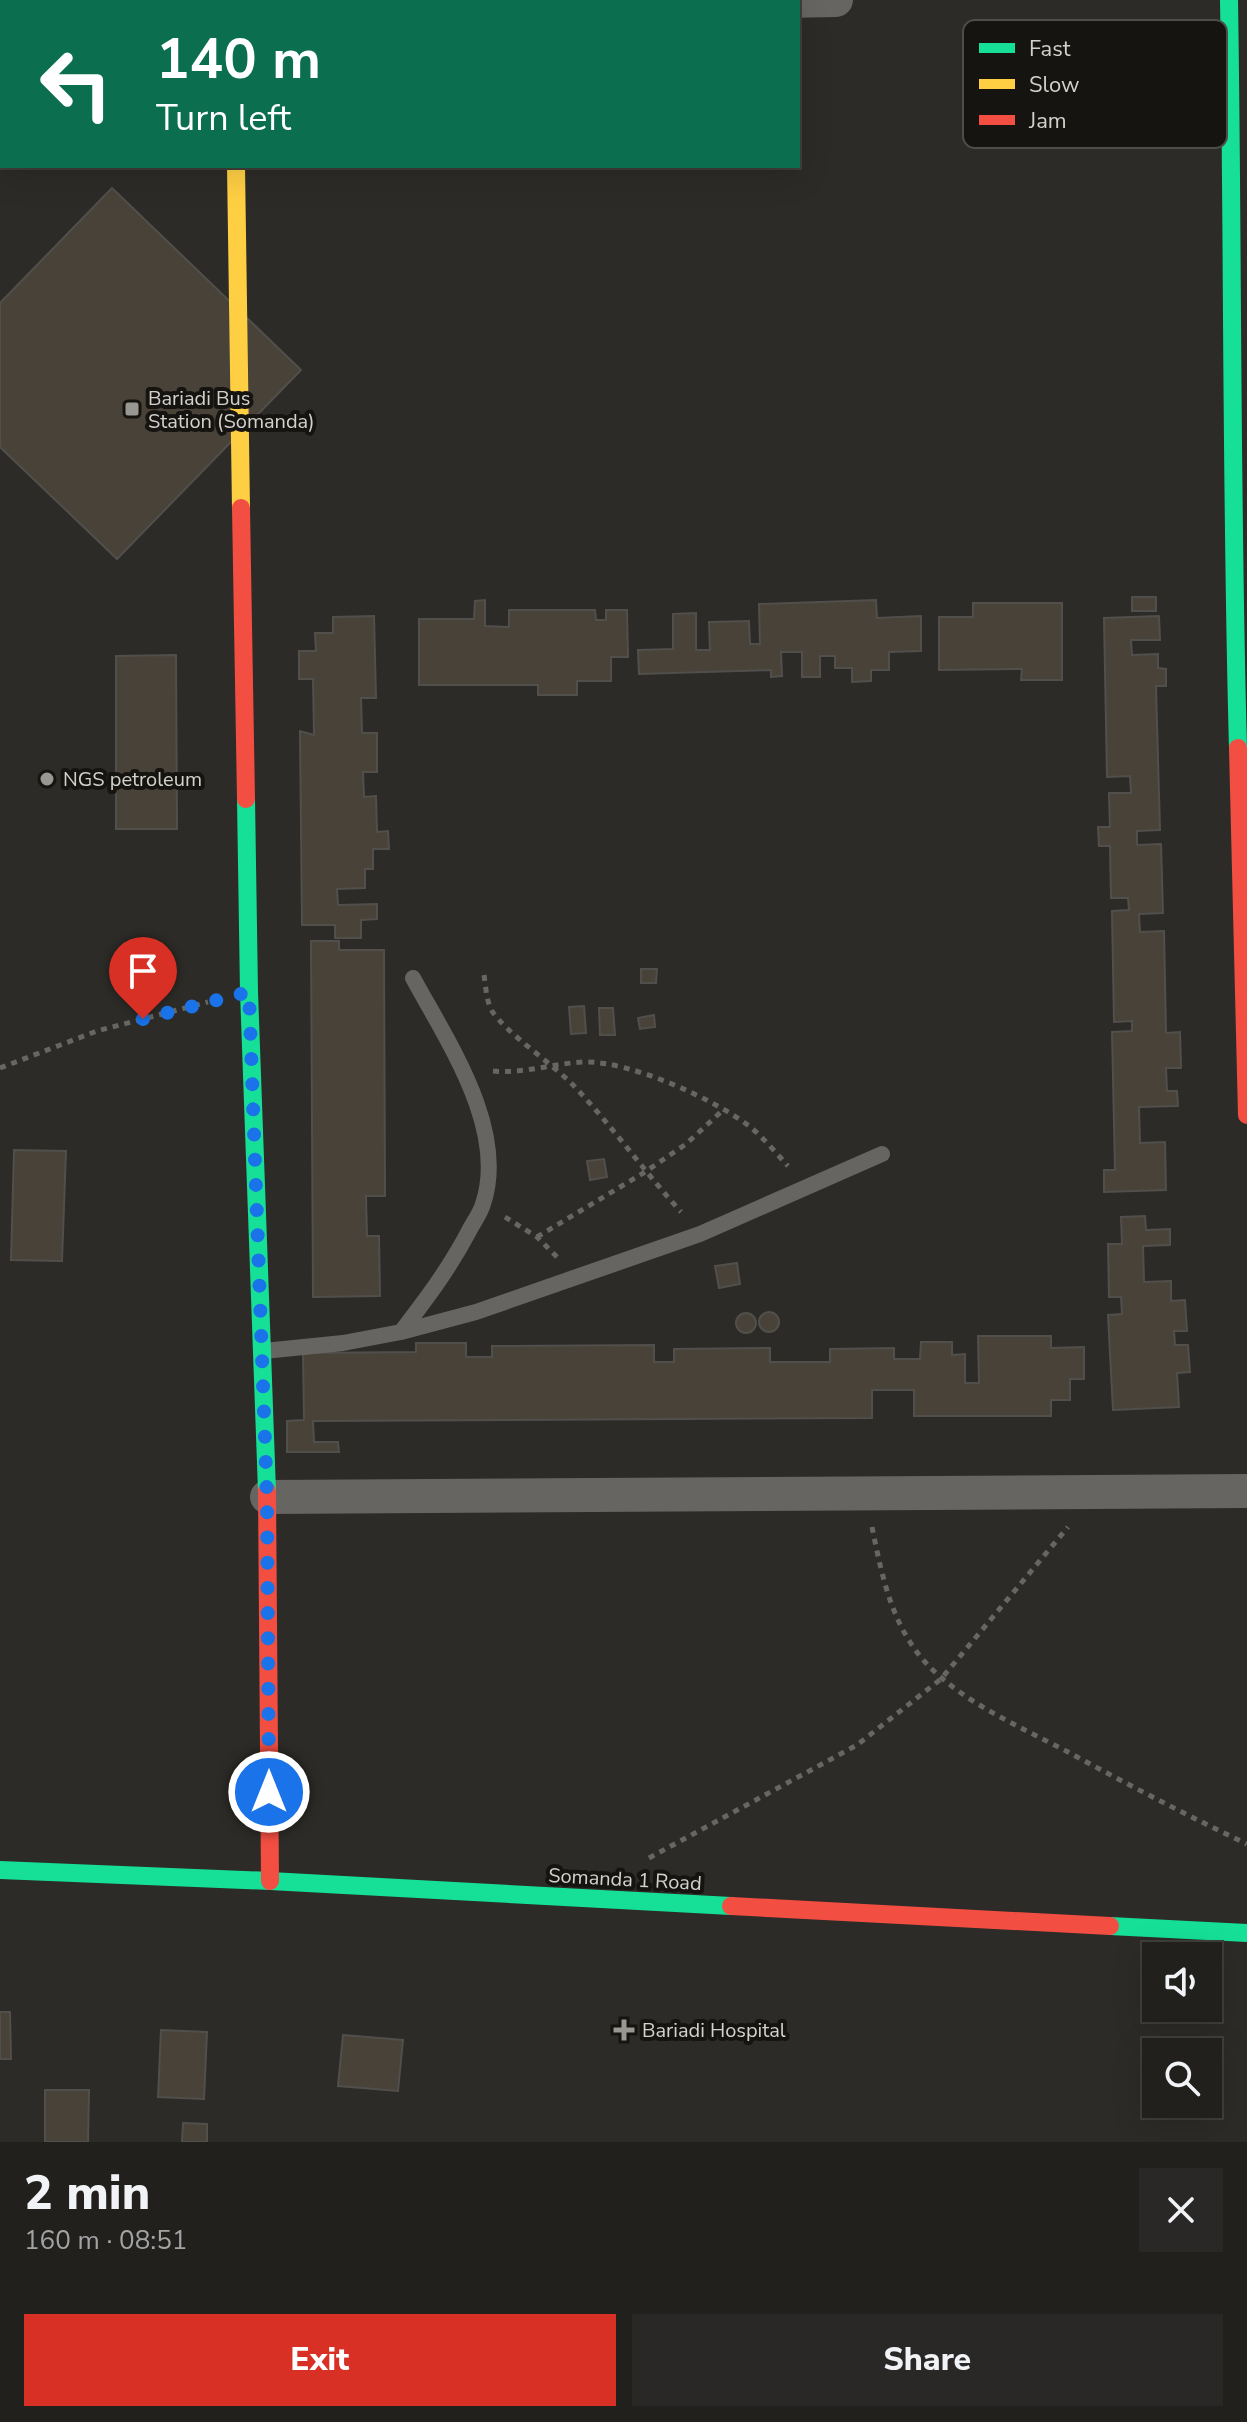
<!DOCTYPE html>
<meta charset="utf-8">
<style>
body{margin:0;font-family:"Nunito Sans",sans-serif;background:#292826;color:#f1f3f6;height:100vh;display:flex;flex-direction:column;font-size:30px;white-space:nowrap}
*{box-sizing:border-box;margin:0}
p{font-size:26px;color:#a2a3a4}
.icon{flex:none;width:44px;height:44px;fill:none;stroke:currentColor;stroke-width:2;stroke-linecap:round;stroke-linejoin:round}
.map{position:relative;height:2142px;overflow:hidden}
.details{display:flex;flex-direction:column;background:#21201d;flex:1}
.details>*{flex:none}
.banner{position:absolute;left:0px;top:0px;width:800px;height:168px;box-shadow:0 8px 32px #0002,0 0 0 2px #3e3e3b;background:#0b6e4f;color:#fff;overflow:hidden}
.fabs{position:absolute;left:1142px;top:1942px;display:grid;gap:16px}
.fabs a{display:grid;place-items:center;width:80px;height:80px;border-radius:0px;background:#21201d;box-shadow:0 8px 32px #0002,0 0 0 2px #3e3e3b;font-size:40px}
.pin{position:absolute;display:grid;place-items:center;width:68px;height:68px;color:#fff;margin:-82px -34px;border-radius:50% 50% 50% 0;rotate:-45deg;box-shadow:0 0 8px #0007}
.pin .icon{rotate:45deg}
.me{position:absolute;width:88px;margin:-44px;rotate:0deg;stroke-linejoin:round;filter:drop-shadow(0 0 6px #0008)}
.turn{display:flex;align-items:center;gap:28px;height:168px;padding:0 24px;font-size:36px}
.turn .icon{width:104px;height:104px;stroke-width:2.5}
.turn b{display:block;font-size:56px;line-height:68px}
.round{display:grid;place-items:center;flex:none;width:84px;height:84px;border-radius:0px;background:#292826}
.head{display:flex;align-items:center;justify-content:space-between;height:136px;padding:0 24px}
h1{font-size:48px;font-weight:800;line-height:60px}
.action{display:flex;gap:16px;margin-top:auto;padding:16px 24px}
.action a{flex:1;height:92px;border-radius:0px;background:#d93025;color:#fff;font-size:32px;font-weight:800;line-height:92px;text-align:center}
.action a+a{background:#292826;color:#f1f3f6}
.map>svg:first-child{display:block}
.building{fill:#494238;stroke:#514f4c;stroke-width:2}
.lines{fill:none;stroke-linecap:round;stroke-linejoin:round}
.path{stroke:#676663;stroke-width:5;stroke-dasharray:6 6;stroke-linecap:butt}
.lane{stroke:#666562;stroke-width:16}
.street{stroke:#666562;stroke-width:34}
.fast{stroke:#16e098;stroke-width:18}
.slow{stroke:#ffcf43;stroke-width:18}
.jam{stroke:#f24e42;stroke-width:18}
.route{stroke:#1a73e8;stroke-width:14;stroke-dasharray:0 25.2}
.poi-dot{fill:#999792;stroke:#161411;stroke-width:3}
.labels{text-anchor:middle;stroke-width:8;stroke-linejoin:round;paint-order:stroke}
.poi-label{font-size:20px;fill:#d3d1cc;stroke:#161411;text-anchor:start}
.street-label{font-size:20px;fill:#d3d1cc;stroke:#161411}
.key{fill:#161411;stroke:#4f4d49;stroke-width:2}
.key-label{font-size:22px;fill:#d3d1cc}
</style>
<div class="map">
<svg width="1247" height="2142" viewBox="0 0 1247 2142">
<rect width="100%" height="100%" fill="#2c2b27"/>
<path class="building" d="M112,188l189,182 -184,189 -117,-112v-144z
M1132,597h24v14h-24z
M485,600v26l24,1v-17h86l1,10h10v-10h21l1,47h-17v24h-34v14h-39v-10h-119v-66h55l1,-18z
M876,600l1,18 44,-2v35l-32,1v18h-18v11l-19,1v-14h-17v-12h-15v21h-18v-25h-21l1,24 -11,1v-7l-132,4 -1,-24 35,-1v-35l23,-1v37h14l-1,-28 40,-1 1,23h10l-1,-40z
M973,603h89v77h-41l1,-11 -83,1v-53h34z
M374,616l2,82h-15l1,35h15v39h-14l1,25 12,-1 1,36 11,-1 1,18h-16v20h-8v19l-28,1 1,16 39,-1v15l-16,1v18h-26v-13h-33l-2,-194 14,4 -1,-56h-14v-28h17l-1,-18h18v-16z
M1159,616l1,24h-29l1,15 26,-1v14l8,1v17h-10l4,144 -23,1v14l24,-1 2,69 -24,1 1,18 24,-1 2,102 14,-1 1,36h-15l1,23h10l1,15 -39,1 1,36 25,-1 1,48 -62,2v-22h11l-3,-138 20,-1v-10l-18,1 -2,-111 17,-1 -1,-12h-17l-1,-52h-11l-1,-19h12l-1,-34h22l-1,-17 -23,1 -3,-159z
M176,655l1,174h-61v-173z
M311,941h28v9h45l1,246h-19l1,40h12l1,60 -67,1z
M641,969h16l-1,14h-15z
M584,1006l2,27 -15,1 -2,-27z
M599,1008h14l2,27h-15z
M654,1015l1,12 -15,2 -2,-11z
M14,1150l52,1 -4,110 -51,-1z
M604,1159l3,18 -17,3 -3,-19z
M1145,1216l1,14 24,-1v16l-27,1 1,36 27,-1v20l14,-1 2,31h-13l1,14h13l2,27 -13,1 2,34 -66,3 -5,-95 14,-1 -1,-17h-12l-1,-53h14l-1,-27z
M737,1263l3,21 -21,4 -4,-22z
M759 1322a10 10 0 1 1 20 0a10 10 0 1 1-20 0Z
M736 1323a10 10 0 1 1 20 0a10 10 0 1 1-20 0Z
M978,1336h73v12l33,-1v32h-14v21h-19v16h-137v-26h-42v28l-559,3 1,21h24l1,10h-52v-31l17,-1 -1,-67 113,-1v-9h50v14h26v-11l162,-1v17h20v-13l96,-1v14h60v-13l64,-1v11h26l1,-17h31v13l13,-1v29h14z
M0,2012h10l1,47h-11z
M161,2030l46,2 -3,67 -46,-2z
M343,2035l60,5 -5,51 -60,-5z
M45,2090h44l-1,52h-43z
M183,2123l24,1v18h-25z"/>
<g class="lines">
<path class="path" d="M484,975c2,12 2,25 8,36 14,22 61,53 82,75 38,40 70,85 107,126
M0,1068l97,-37 111,-29
M493,1071c31,3 61,-8 92,-9 45,-1 129,37 164,64 14,11 27,27 39,40
M505,1217l32,20 20,20
M537,1237l108,-65 41,-28 37,-34
M872,1527c8,39 16,81 38,115 32,52 105,82 158,110 59,32 118,63 179,92
M649,1858l208,-113 84,-66 127,-152"/>
<path class="lane" d="M401,1332c26,-34 48,-63 68,-101 4,-8 11,-17 14,-27 25,-75 -36,-163 -70,-226
M264,1351l79,-8 58,-11 75,-20 224,-78 182,-80"/>
<path class="street" d="M737,2l99,-2
M0,18h2
M267,1497l980,-6"/>
<path class="fast" d="M1229,0c4,249 2,499 9,748
M246,799l3,193 18,499
M0,1870l270,11 461,25
M1110,1926l137,7"/>
<path class="slow" d="M236,166l5,342"/>
<path class="jam" d="M241,508l5,291
M1238,748l9,367
M267,1491l3,390
M731,1906l379,20"/>
</g>
<g class="lines">
<path class="route" d="M143,1019l106,-27 18,505 2,295"/>
</g>
<g class="poi-dot">
<rect x="124" y="401" width="16" height="16" rx="4"/>
<circle cx="47" cy="779" r="8"/>
<path d="M620 2018h8v8h8v8h-8v8h-8v-8h-8v-8h8z"/>
</g>
<g class="labels">
<g class="poi-label">
<text x="148" y="405">Bariadi Bus<tspan x="148" dy="23">Station (Somanda)</tspan></text>
<text x="63" y="786">NGS petroleum</text>
<text x="642" y="2037">Bariadi Hospital</text>
</g>
<g class="street-label">
<text transform="translate(625 1879) rotate(3)" y="7">Somanda 1 Road</text>
</g>
</g>
<rect x="963" y="20" width="264" height="128" rx="12" class="key"/>
<rect x="979" y="43" width="36" height="10" fill="#16e098"/>
<rect x="979" y="79" width="36" height="10" fill="#ffcf43"/>
<rect x="979" y="115" width="36" height="10" fill="#f24e42"/>
<g class="key-label">
<text x="1029" y="56">Fast</text>
<text x="1029" y="92">Slow</text>
<text x="1029" y="128">Jam</text>
</g>
</svg>
<div class="fabs">
<a><svg class="icon" aria-label="sound" viewBox="0 0 24 24"><path d="M4 9h4l5-4v14l-5-4H4zM17 9q2 3 0 6"/></svg></a>
<a><svg class="icon" aria-label="search" viewBox="0 0 24 24"><circle cx="10" cy="10" r="6"/><path d="M15 15l6 6"/></svg></a>
</div>
<div class="pin" style="left:143px;top:1019px;background:#d93025"><svg class="icon" aria-label="arrive" viewBox="0 0 24 24"><path d="M6 21V4h12l-3 4 3 4H6"/></svg></div>
<svg class="me" style="left:269px;top:1792px" viewBox="-20 -20 40 40"><circle r="17" fill="#1a73e8" stroke="#fff" stroke-width="3"/><path d="M0-11L8 9 0 5-8 9z" fill="#fff"/></svg>
<div class="banner">
<div class="turn"><svg class="icon" aria-label="left" viewBox="0 0 24 24"><path d="M17 20v-9H6M10 6l-5 5 5 5"/></svg><div><b>140 m</b>Turn left</div></div>
</div>
</div>
<section class="details">
<div class="head"><div><h1>2 min</h1><p>160 m · 08:51</p></div><a class="round"><svg class="icon" aria-label="close" viewBox="0 0 24 24"><path d="M6 6l12 12M18 6L6 18"/></svg></a></div>
<div class="action"><a>Exit</a><a>Share</a></div>
</section>
